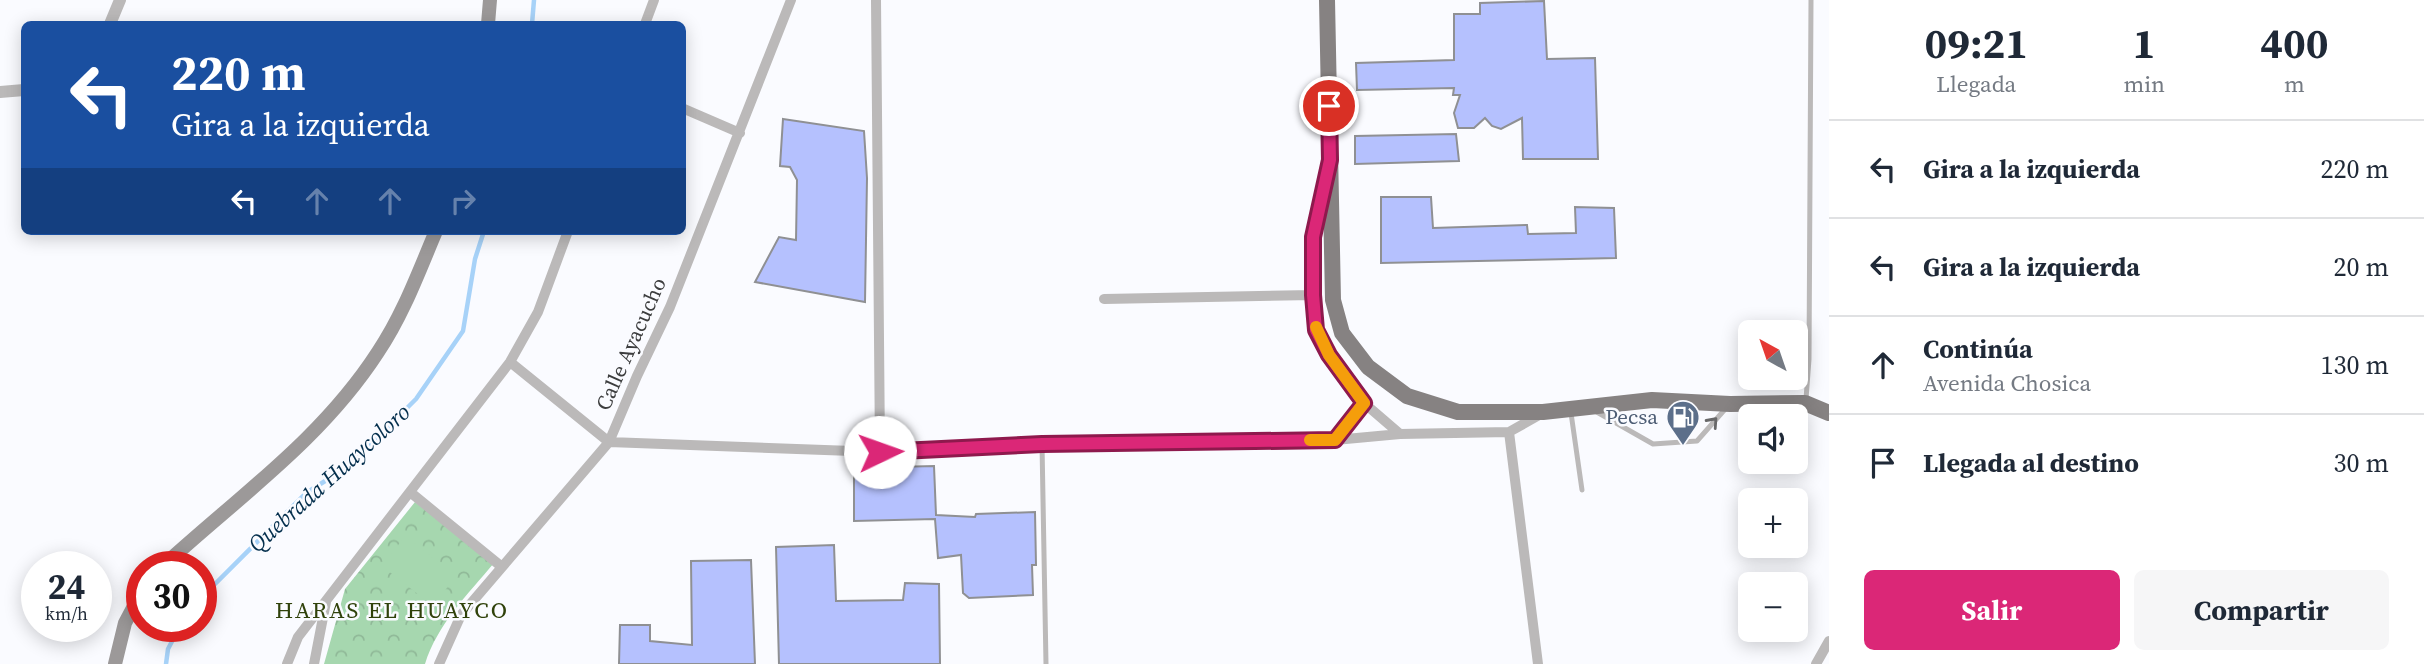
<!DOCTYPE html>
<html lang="es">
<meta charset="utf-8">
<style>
body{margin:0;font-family:"Source Serif 4",serif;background:#f6f6f7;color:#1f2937;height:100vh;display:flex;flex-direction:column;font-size:26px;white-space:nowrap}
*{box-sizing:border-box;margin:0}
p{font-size:23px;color:#747a83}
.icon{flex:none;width:38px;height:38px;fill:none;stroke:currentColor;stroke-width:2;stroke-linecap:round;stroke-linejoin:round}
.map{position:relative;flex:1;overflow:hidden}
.drawer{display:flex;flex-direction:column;background:#fff;width:595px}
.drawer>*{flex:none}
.banner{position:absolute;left:21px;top:21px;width:665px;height:214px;border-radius:10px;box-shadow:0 4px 18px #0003;background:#1a4fa0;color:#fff;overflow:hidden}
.needle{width:46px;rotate:320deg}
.fabs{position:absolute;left:1738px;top:320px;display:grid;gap:14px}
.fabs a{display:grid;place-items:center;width:70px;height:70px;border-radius:10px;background:#fff;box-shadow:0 4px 18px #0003;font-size:35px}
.speed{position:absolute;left:21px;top:551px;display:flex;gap:14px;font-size:35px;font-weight:700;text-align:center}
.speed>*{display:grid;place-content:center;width:91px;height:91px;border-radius:50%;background:#fff;box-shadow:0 4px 18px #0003;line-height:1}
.speed small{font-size:18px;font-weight:400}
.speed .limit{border:10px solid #d22;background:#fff;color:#111}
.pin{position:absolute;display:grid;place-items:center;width:60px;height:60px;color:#fff;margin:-30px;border:4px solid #fff;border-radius:50%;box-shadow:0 2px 7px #0007}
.me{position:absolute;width:77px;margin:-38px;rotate:87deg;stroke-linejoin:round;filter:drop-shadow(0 0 5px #0008)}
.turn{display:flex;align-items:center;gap:24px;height:147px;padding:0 35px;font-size:32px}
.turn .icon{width:91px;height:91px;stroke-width:2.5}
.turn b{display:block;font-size:49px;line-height:60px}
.lanes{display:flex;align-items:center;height:66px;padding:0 35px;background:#0003;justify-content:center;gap:35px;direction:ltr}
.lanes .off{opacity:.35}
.eta{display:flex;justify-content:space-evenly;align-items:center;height:119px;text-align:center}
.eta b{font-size:42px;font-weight:700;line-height:49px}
.cta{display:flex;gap:14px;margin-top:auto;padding:14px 35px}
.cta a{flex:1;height:80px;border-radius:10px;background:#db2777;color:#fff;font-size:28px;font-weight:700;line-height:80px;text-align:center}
.cta a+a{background:#f6f6f7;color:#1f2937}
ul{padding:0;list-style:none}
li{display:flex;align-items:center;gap:21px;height:98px;padding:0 35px;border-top:2px solid #e0e1e3}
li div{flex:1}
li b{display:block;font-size:26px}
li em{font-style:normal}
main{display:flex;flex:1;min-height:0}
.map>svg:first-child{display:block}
.park{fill:url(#park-crowns)}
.garden{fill:#a6d7af}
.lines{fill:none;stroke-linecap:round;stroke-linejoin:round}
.stream{stroke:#a7d2f8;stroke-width:4.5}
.building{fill:#b5c1fe;stroke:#8f9093;stroke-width:2}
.service{stroke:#bbb9b9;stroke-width:5}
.minor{stroke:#bbb9b9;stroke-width:10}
.tertiary{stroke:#bbb9b9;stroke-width:12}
.secondary{stroke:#9c9999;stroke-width:14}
.primary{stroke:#868282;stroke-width:16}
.oneway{stroke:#686869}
.route-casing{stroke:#8e194d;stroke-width:18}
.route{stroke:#db2777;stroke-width:12}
.slow{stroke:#f59e0b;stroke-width:12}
.labels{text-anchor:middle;stroke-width:5;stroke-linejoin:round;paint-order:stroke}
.street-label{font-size:21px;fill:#3c3d3e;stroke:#fafbff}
.service-label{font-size:21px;fill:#4e5e75;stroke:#fafbff;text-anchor:end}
.water-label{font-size:23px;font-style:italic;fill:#042f4d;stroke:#fafbff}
.neighbourhood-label{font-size:23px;letter-spacing:2px;fill:#30420b;stroke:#fafbff}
</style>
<main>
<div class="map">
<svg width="1829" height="664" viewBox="0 0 1829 664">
<defs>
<pattern id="park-crowns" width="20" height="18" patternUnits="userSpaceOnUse" patternTransform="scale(1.75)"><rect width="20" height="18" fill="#a6d7af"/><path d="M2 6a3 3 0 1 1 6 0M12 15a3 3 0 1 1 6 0" fill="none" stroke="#90b998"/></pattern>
</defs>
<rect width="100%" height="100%" fill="#fafbff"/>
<path class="park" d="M415,502l79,61c-26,31 -57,62 -69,101h-101l21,-75z"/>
<path class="garden" d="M405,536l51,40 -23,30 -51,-40z"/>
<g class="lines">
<path class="stream" d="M532,24l2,-24
M201,598l105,-105 43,-27 67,-67 47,-68 12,-72 9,-28
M166,664l2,-15 12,-23"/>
</g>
<path class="building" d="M1544,1l3,58 48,-1 3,101h-75l-1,-41 -21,11 -9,-3 -7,-8 -11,10h-16l-4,-15 6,-18h-7l1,-7 -97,2 -1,-27 98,-3v-46h26v-11z
M783,119l81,12 3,47 -2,124 -110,-20 24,-45 17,3 1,-60 -7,-13 -10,-1z
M1456,134l3,27 -104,3v-28z
M1381,197h50l2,31 94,-3 1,9 48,-1 -1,-26 39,1 2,50 -235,5z
M934,466l2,49 39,2 1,-3 59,-2 1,53h-4l1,30 -64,3 -6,-5 -2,-38 -23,3 -3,-39 -81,2v-53z
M834,545l2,56 67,-1 2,-17 34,1 1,80h-161l-3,-117z
M751,560l4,104h-136l1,-39h30v16l42,4 -1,-84z"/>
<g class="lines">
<path class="service" d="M1806,399l3,-40 2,-359
M1595,411l58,33 44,-3 30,-34
M1571,413l11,77
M1042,444l4,220"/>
<path class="minor" d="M876,0l4,452
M645,24l9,-24
M682,108l58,25
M1326,179l-13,58v58l3,35 13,24 35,49 36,31
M1104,299l209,-4
M510,362l99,80 271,10 162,-8 293,-4 65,-6 109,-2 32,-18
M1509,432l29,232
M1335,440l29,-37
M410,492l92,75
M287,664l11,-27 212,-275 28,-50 30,-81
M314,664l12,-62
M439,664l22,-49 148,-173 28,-66 33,-69 121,-307
M1816,664l13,-23"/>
<path class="tertiary" d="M110,24l10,-24
M0,92l24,-2"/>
<path class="secondary" d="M488,24l2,-24
M162,567c76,-70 159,-127 216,-215 25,-37 41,-81 58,-121
M115,664l10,-41 17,-32"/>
<path class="primary" d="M1327,0l6,300 9,33 26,34 39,29 51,16h85l109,-12 78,4 75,-1 24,10"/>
</g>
<defs><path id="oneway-chevron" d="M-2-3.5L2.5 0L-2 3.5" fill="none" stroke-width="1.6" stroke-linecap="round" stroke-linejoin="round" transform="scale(1.75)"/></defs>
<use class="oneway" href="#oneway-chevron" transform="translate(1713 422) rotate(-48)"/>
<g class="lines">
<defs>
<path id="route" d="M880,452l162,-8 293,-4 29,-37 -35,-48 -13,-25 -3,-35v-58l17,-77 -1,-54"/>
</defs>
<use href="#route" class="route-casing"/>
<use href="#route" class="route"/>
<path class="slow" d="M1310,440h25l29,-37 -35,-48 -13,-28"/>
</g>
<defs>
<symbol id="fuel-pin" viewBox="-11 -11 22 30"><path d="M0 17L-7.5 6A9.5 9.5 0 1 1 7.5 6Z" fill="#5c6f8a" stroke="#fafbff"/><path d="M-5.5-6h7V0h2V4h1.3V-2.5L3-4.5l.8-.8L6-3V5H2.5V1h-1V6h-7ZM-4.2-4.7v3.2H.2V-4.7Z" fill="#fff"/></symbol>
</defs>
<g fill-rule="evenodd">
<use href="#fuel-pin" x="1664" y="398" width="38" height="52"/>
</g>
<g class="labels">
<g class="street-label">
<text transform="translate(631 344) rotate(-66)" y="7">Calle Ayacucho</text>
</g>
<g class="service-label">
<text x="1658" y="424">Pecsa</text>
</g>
<g class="water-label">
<text transform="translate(329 478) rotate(-42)" y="8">Quebrada Huaycoloro</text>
</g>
<g class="neighbourhood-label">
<text x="392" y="618">HARAS EL HUAYCO</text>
</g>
</g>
</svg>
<div class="fabs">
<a><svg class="needle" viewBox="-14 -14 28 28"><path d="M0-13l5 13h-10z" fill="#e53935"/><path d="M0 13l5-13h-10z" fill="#747a83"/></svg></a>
<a><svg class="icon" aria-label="sound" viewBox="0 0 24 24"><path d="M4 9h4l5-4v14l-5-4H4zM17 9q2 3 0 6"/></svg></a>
<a>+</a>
<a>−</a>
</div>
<div class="speed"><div>24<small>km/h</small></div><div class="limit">30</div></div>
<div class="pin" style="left:1329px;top:106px;background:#d93025"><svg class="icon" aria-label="arrive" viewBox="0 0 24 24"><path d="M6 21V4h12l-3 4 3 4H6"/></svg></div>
<svg class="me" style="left:880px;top:452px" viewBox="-20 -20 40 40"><circle r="19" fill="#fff"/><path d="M0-13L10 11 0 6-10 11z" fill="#db2777"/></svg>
<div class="banner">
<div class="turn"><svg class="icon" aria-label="left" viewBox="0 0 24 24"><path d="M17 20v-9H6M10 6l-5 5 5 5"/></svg><div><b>220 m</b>Gira a la izquierda</div></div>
<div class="lanes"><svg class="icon" aria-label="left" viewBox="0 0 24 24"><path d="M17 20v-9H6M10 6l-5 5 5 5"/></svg><svg class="icon off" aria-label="ahead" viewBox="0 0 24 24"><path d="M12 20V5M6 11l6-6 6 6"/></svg><svg class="icon off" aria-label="ahead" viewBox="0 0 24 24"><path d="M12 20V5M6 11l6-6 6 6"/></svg><svg class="icon off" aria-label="right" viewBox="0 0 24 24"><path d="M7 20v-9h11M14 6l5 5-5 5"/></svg></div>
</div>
</div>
<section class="drawer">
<div class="eta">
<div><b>09:21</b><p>Llegada</p></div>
<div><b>1</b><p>min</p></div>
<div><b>400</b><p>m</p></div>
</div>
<ul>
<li><svg class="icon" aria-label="left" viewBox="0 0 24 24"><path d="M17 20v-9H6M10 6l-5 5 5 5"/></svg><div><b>Gira a la izquierda</b></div><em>220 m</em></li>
<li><svg class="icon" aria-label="left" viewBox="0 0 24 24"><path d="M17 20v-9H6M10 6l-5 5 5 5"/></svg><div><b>Gira a la izquierda</b></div><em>20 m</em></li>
<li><svg class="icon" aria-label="ahead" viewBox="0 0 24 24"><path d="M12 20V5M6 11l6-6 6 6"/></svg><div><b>Continúa</b><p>Avenida Chosica</p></div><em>130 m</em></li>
<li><svg class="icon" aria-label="arrive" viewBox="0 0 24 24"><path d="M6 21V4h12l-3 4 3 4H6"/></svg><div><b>Llegada al destino</b></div><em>30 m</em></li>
</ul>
<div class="cta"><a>Salir</a><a>Compartir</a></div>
</section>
</main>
